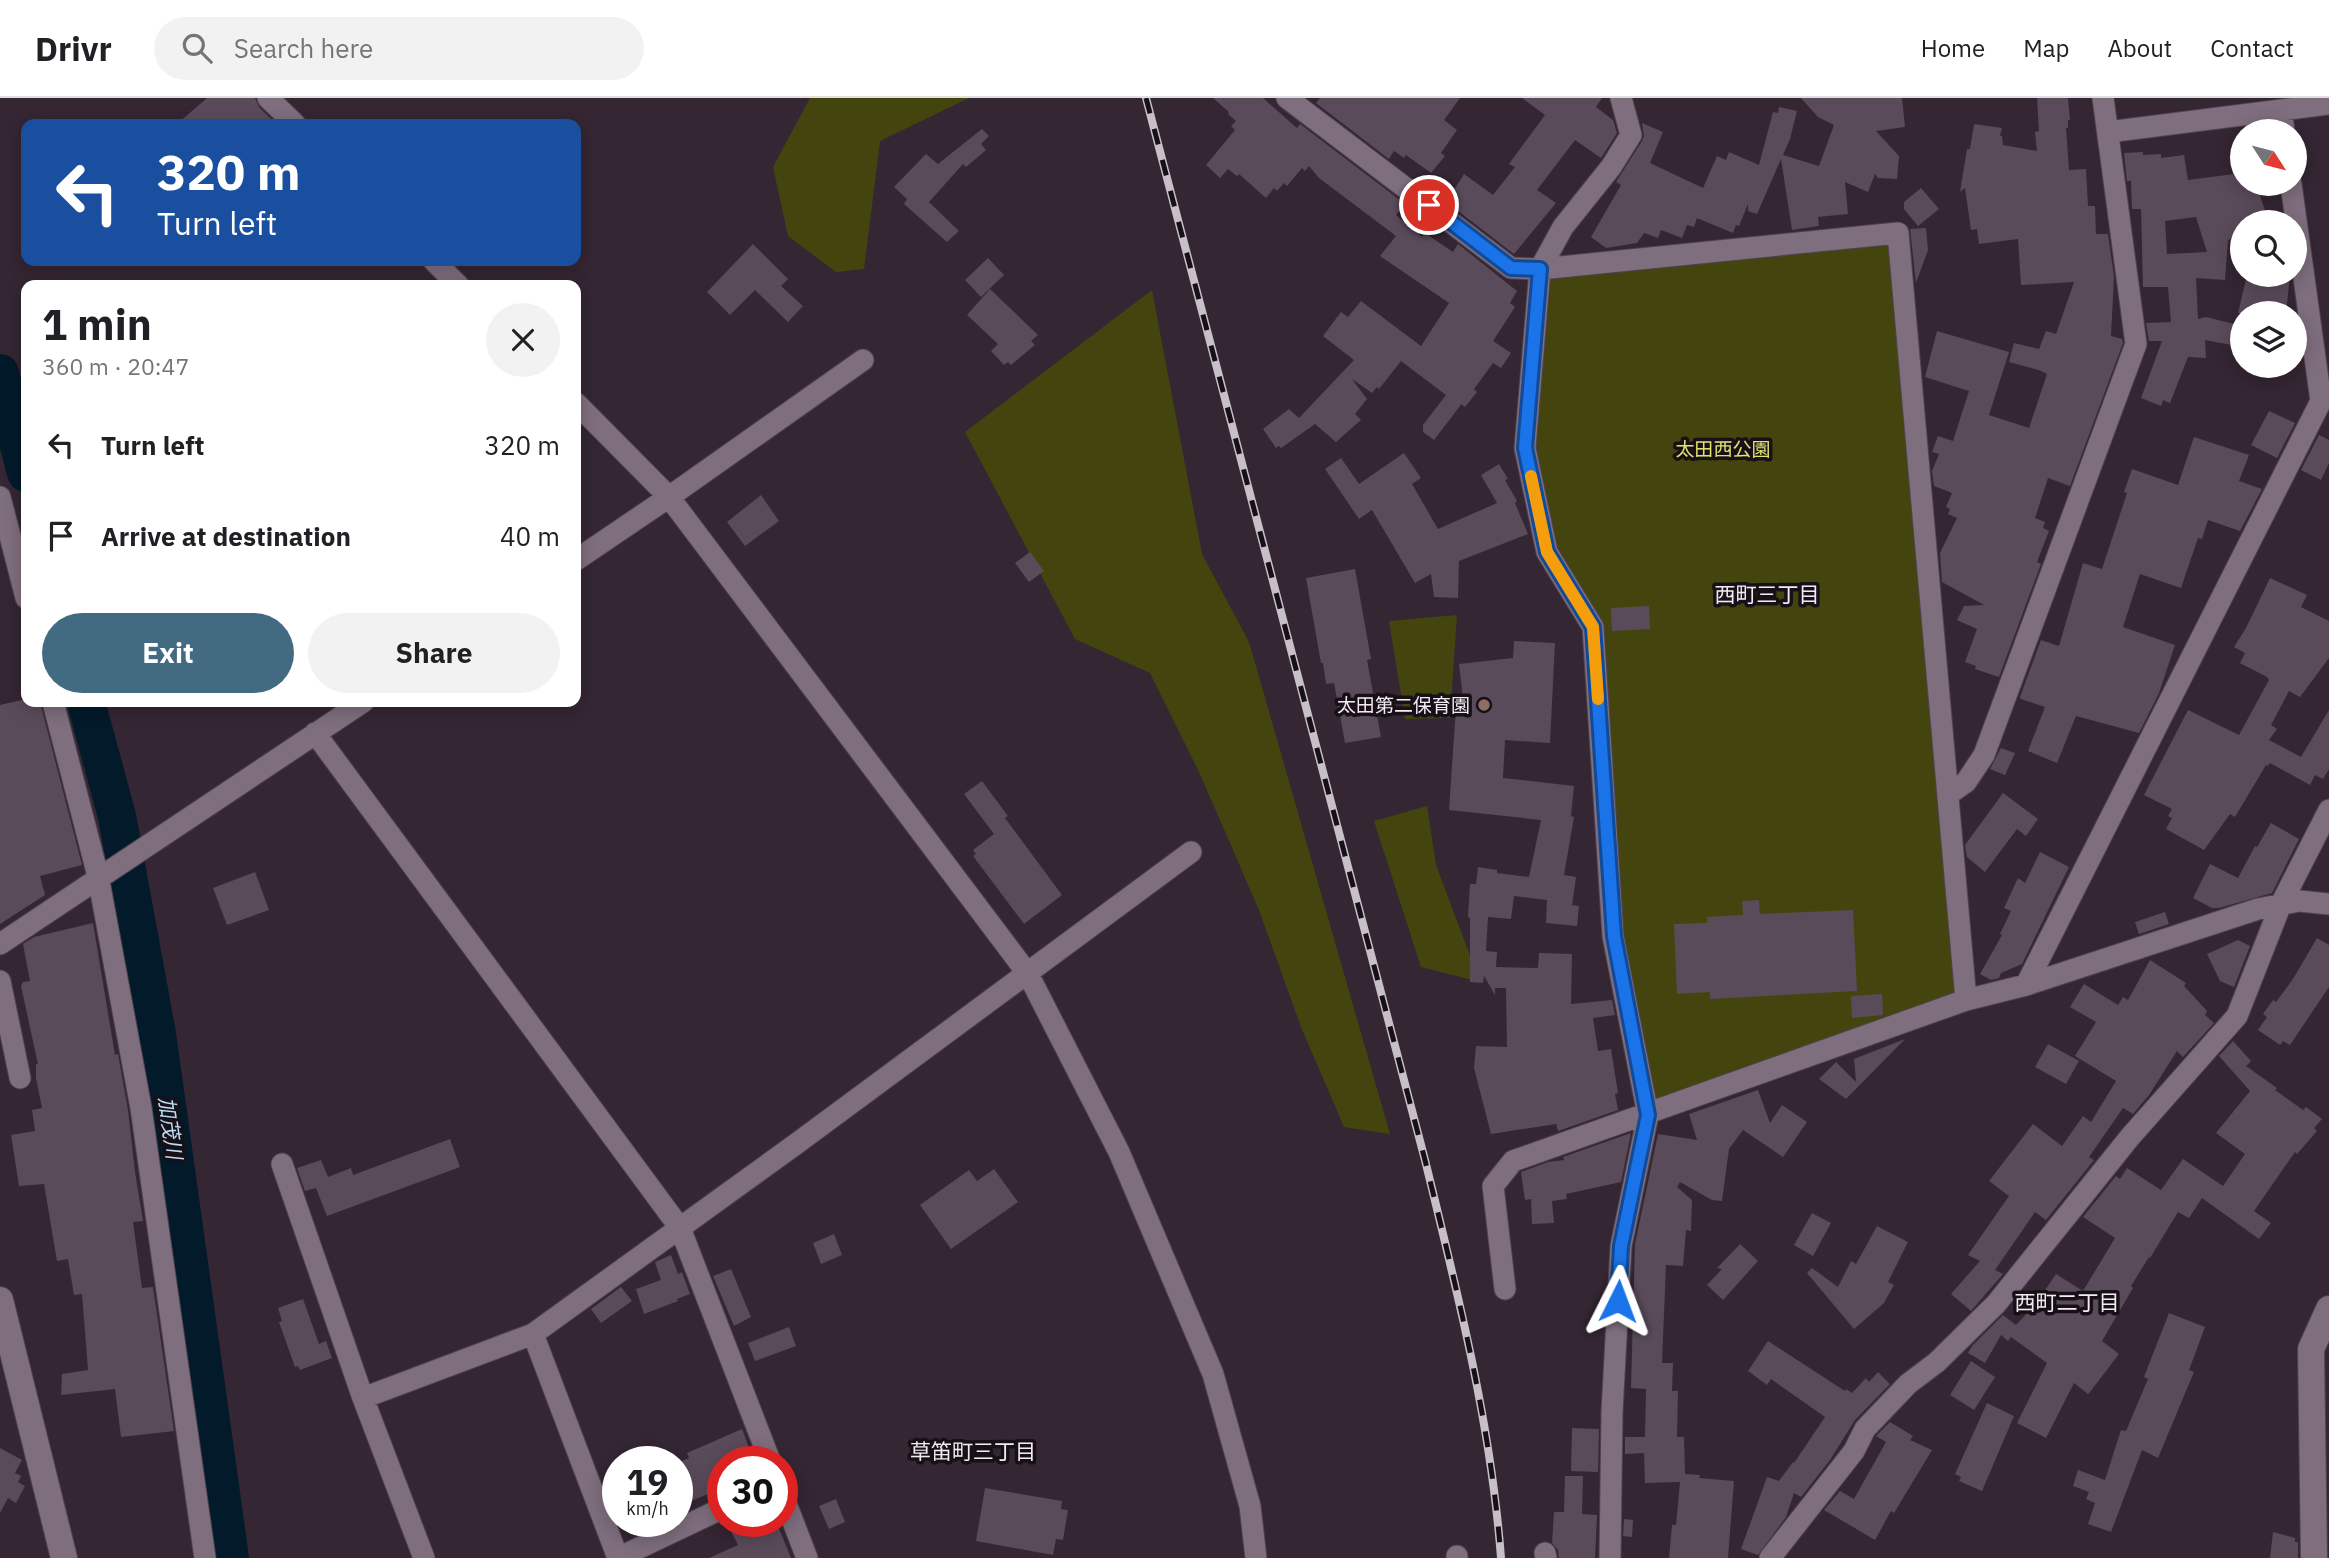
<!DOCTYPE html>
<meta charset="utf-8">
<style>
body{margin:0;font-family:"IBM Plex Sans","Noto Sans JP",sans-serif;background:#f2f2f2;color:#202124;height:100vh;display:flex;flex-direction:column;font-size:26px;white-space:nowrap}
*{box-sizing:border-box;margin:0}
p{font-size:23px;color:#757577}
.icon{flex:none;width:38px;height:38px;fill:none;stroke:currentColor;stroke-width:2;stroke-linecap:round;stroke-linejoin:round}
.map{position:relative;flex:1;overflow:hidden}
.panel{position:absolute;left:21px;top:182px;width:560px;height:427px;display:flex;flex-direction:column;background:#fff;border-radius:14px;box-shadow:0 4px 18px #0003}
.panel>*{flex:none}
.top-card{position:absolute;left:21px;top:21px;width:560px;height:147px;border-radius:14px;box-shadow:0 4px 18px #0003;background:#1a4fa0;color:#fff;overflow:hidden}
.needle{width:46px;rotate:126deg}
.buttons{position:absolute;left:2230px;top:21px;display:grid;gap:14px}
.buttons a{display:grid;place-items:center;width:77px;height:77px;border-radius:50%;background:#fff;box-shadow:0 4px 18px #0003;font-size:35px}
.speed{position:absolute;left:602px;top:1348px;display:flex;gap:14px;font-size:35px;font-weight:700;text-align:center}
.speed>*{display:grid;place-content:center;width:91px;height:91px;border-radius:50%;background:#fff;box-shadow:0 4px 18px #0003;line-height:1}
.speed small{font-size:18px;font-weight:400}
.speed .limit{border:10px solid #d22;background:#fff;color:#111}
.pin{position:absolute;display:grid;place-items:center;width:60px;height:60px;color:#fff;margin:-30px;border:4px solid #fff;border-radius:50%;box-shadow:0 2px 7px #0007}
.me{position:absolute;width:77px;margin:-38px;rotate:3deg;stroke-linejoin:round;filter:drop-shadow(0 0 5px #0008)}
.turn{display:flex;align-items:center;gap:24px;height:147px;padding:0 21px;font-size:32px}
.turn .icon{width:91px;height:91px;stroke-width:2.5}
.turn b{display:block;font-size:49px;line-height:60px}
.round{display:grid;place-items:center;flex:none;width:74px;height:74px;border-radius:37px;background:#f2f2f2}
.overview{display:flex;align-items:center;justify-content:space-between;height:119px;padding:0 21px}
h1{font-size:42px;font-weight:700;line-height:52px}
.action{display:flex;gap:14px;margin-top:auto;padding:14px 21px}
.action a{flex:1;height:80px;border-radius:42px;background:#426a81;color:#fff;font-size:28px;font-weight:700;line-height:80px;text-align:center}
.action a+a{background:#f2f2f2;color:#202124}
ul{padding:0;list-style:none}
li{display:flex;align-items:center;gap:21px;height:91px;padding:0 21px}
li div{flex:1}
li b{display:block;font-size:26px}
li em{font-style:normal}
header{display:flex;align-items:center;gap:42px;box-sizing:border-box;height:98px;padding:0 35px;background:#fff;border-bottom:2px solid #e0e0e0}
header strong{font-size:33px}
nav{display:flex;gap:38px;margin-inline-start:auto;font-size:24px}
.search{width:490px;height:63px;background:#f2f2f2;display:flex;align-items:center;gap:18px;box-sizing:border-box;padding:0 24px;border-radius:38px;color:#757577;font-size:26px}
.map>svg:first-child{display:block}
.green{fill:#44450e}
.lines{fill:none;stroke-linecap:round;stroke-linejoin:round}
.river{stroke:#031a2a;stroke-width:38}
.building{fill:#5a4b5a;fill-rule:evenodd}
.minor-casing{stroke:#4f434f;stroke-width:23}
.tertiary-casing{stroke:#4f434f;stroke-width:28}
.minor{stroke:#7f6e7e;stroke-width:21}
.tertiary{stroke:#7f6e7e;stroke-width:26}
.rail-casing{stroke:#c9bfc8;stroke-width:8}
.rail{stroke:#171117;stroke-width:5;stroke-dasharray:16;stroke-linecap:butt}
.route-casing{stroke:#114b97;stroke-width:18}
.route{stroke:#1a73e8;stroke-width:12}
.slow{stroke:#f59e0b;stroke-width:12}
.education-dot{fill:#8d6e63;stroke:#171117;stroke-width:2.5}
.labels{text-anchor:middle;stroke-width:7;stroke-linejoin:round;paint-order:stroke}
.park-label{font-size:19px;fill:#e0e370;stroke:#171117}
.poi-label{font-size:19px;fill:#f3eaf2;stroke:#171117;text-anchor:end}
.neighbourhood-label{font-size:21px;fill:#f3eaf2;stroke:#171117}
.water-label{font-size:21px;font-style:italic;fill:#b8ddf9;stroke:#171117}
</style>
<header>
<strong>Drivr</strong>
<div class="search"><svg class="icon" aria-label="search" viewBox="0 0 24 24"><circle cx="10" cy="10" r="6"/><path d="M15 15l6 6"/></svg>Search here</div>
<nav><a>Home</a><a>Map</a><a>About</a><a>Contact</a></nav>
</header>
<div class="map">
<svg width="2329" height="1460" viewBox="0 0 2329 1460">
<rect width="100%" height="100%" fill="#342633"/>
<path class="green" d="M810,0h159l-89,43 -16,128 -28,3 -48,-36 -15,-69z
M1898,135l68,767 -318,115 -35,-179 -20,-309 -46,-75 -22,-104 15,-179z
M1152,192l50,264 47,88 141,492 -46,-7 -43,-100 -42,-117 -59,-136 -50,-101 -75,-34 -110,-207z
M1457,517l-7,103 -45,1 -16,-98z
M1427,708l9,59 44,117 -59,-15 -47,-146z"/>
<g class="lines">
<path class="river" d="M0,275l26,100
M86,604l31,114 40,218 73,524"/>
</g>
<path class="building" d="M207,0h48l4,9 17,17h-99z
M1213,0h50l34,30 3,-4 105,80 -9,11 26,22 3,-4 28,19 5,-8 59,47 -7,12 5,4 -22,34 18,12 -10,15 -8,-5 -19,26 3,3 -12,15 -4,-3 -1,2 -26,34 -11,-8v-7l23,-30 -45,-34 -22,28 -2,-2 -5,6 -20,-14 15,20 -12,15 6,6 -25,22 -21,-18 -34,24 -2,-2 -3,2 -13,-19 26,-20 10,9 55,-58 -31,-24 18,-24 7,5 13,-16 60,45 28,-43 -69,-47 16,-20 -77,-58 -10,-12 -4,5 -3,-3 -15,18 -3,-3 -7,8 -3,-3 -8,10 -27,-24 -2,2 -9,-7 -8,9 -14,-13 29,-35 -4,-4 5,-5 -8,-7 1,-2z
M1320,0h140l-16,22 13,10 -16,23 4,3 -14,17 -25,-18 -2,3 -10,-7 -5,8 -73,-56z
M1522,0h80l-6,9 17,13 4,13 -16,25 -26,-18 -38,50 19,13 -42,51 -65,-50 8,-12 -3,-2 10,-16 29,21 22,-28 -6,-3 36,-49z
M1801,0h101l3,29 -29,4 23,25 -2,23 -19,-1 -3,-4 -7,18 -23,-10 3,32 -30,3 1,9 -27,4 -11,-71 -24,55 -9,-3v-7l-9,22 -3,-1 -3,8 -36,-15 -3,9 -7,-2 -5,13 -21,-8 -3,8 -14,-5 -7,10 -31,5 -15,-11 30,-52 -5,-3 26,-41 2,-5 -2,-13 21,9 -13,31 53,25 14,-32 9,4 3,-8 30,13 14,-53 5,1 1,-6 18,4 -7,28 -7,16 36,11 15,-41 -16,-8z
M2037,0h31l2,22h-2v8h-2l3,42 17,-1 2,37h7l1,28h12l6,43 -3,59 11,3 1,4 -53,143 -22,-8 -13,40 10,4 -2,6 6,3 -12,31 4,2 -42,113 -24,-8 1,-3 -11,-4 12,-33 -20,-9 7,-14 20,-1 -42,-23 -2,-29 17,-35 -9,-4 2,-5 -4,-2 6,-14 -18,-7 -2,-15 7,-17 -7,-2 6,-16 15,5 16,-50 -44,-14 12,-46 72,21 -20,63 40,13 18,-54 -8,-4 -30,-8 5,-19 25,6 7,-18 10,3 18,-52 -53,3 -3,-46 -39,5 -2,-15 -6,1 -6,-42 -5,4 7,-43h3l4,-25 28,4 -2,8h2l1,9 34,6 -2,-19 4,-1z
M982,31l7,7 -8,8 5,6 -20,17 -3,-3 -34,38 30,29 -12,11 -43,-38 3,-5 -13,-12 32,-33 12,10z
M2143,54v3l18,-1v4l23,-3 4,25 54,-7v11h14l13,38h-27v13l-14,5 -3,40 -29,-2 2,41 8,-2 36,9v21l-37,-7 1,18 -18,-1 -18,46 -7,-3 -2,6 -20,-8 21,-57h-13l-3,-18 25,-1 -3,-35h-25l-2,-78h-9l-1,-28h-4l-3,-28zM2196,119l11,35 -40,2 -2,-33z
M1921,90l18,21 -21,17 -14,-17v-7z
M1926,130l2,22 -12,33 -6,-54z
M753,146l35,35 -7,7 22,20 -15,16 -33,-32 -25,25 -23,-23z
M988,160l16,17 -23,22 -16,-17z
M2247,177h43l-4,38h-48z
M990,191l48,46 -7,6 4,4 -24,20 -3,-3 -4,3 -13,-14 7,-7 -31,-29z
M2269,313l26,12 -18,35 -26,-13z
M2319,337l10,5v23l-8,17 -20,-10z
M2194,339l55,18 -10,26 23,8 -22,42 -32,-11 -6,19 -4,-1 -17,50 -41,-14 -17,53 52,18 -16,48 -20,40 -63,-17 -19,47 -29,-12 17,-44 -24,-8 -1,-2 21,-57 18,6 24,-83 19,6 25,-76 -3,-1 8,-23 46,16z
M1404,355l17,25 -9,6 26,45 59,-26 -16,-28 18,-11 9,15 -3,1 12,21 -2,2 13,31 -69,27 -1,37 -24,-1 -3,-23 -16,9 -43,-73 -13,9 -34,-50 16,-11 18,26z
M761,397l18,26 -34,25 -18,-24z
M1030,454l14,19 -15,11 -14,-19z
M1355,471l16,90 -4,1 14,77 -36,6 -11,-60 -8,1 -3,-21h-2l-15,-85z
M2270,480l37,17 -6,12 28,14v37l-29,39 -11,-6 -18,34 6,4 -8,11 32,17 28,-47v59l-6,10 -8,-4 -5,10 -40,-22 -2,3 -2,-1 -31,52 -5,-3 -26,36 -38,-21 6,-11 -4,-2 4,-7 -28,-14 44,-85 51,25 30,-55 -2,-3 -27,-14 5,-10 -11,-6 12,-19z
M1649,508l1,23 -38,2 -1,-23z
M1514,543l41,2 -5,100 -45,-3 -2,38 71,8 -3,30 3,1 -10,58 12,2 -4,28 7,1 -2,20 -31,-3 1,-23 -33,-4 -3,23 -23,-2 -2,34 11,1 -1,15 42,1 1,-15 33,1 -1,50 41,-4 3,15 -22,3 5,33 13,-2 7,44 -3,1 3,16 -60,21 -2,-7 -65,10 -17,-66 2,-22 31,1 -1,-59h-11v7l-11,-19 -1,7 -13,-1v-64l-2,-1 2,-33h6l2,-17 19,3v3l32,4 12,-57 -92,-10 7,-103h8l-5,-43 54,-6z
M26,601v3h14l42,163 -42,11 5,19 -45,29v-219z
M2001,650l14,5 -10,22 -15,-6z
M982,683l26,35 -3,2 57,77 -38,29 -51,-68 3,-2 -3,-4 21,-16 -30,-40z
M2003,695l35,26 -12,17 -9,-7 -32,43 -18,-15 -2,-12z
M2271,725l28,16 -27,54 -53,15h-7l-19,-10 17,-34 28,14 17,-32 2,1z
M2040,754l29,15 -47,97 -21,9 -2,5 -8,2 -11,-6 22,-39 -2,-1 11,-23 -7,-3 14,-30 7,5z
M255,774l14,38 -42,15 -14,-37z
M1759,802l1,14 93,-4 4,81 -147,8v-7l-33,2 -3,-70 33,-1v-6l36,-2 -1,-14z
M2165,814l4,12 -30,10 -4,-12z
M93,825l22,132 3,-1 10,56 7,62 8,49 -10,1 9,66 11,-1 21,144 -53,6 -6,-48 -54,6 1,-21 26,-4 -6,-76 -8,1 -6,-36 -11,2 -13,-77 -25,2 -8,-51 24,-4 -3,-21 10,-2 -6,-30v-14h2l-17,-78 2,-4 7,-1 -7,-37 11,-7z
M2317,840l12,7v42l-39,58 -7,-4 -3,4 -22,-15 9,-13 -4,-3 10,-14 3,2 17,-23z
M2238,842l12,6 -16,41 -14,-6 -13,-27z
M2150,862l36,23 -2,3 23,25 -2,4 9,8 -31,34 -6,-6 -28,44 -16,19 -10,-6 -34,49 5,3 -48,60 -11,-8 -40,58 8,4 -32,37 -20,-17 29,-33 -12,-6 41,-59 -20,-15 44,-57 29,22 21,-30 8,6 25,-41 -41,-25 21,-34 -26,-15 14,-23 34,21 5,-8 5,3z
M1882,896l1,21 -31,3 -1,-22z
M1905,941l-59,60 -27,-20 17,-17 20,20 -2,-23z
M2233,943l18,20 -5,5 31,22 -2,2 28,20 3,-3 16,12 -8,9 3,3 -20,23 -2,-2 -41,59 17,12 -12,16 -57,-41 -13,20 -11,-6 -28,46 -1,-1 -18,29 2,2 -31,53 17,13 -29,38 -2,2 -14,-11 -28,55 -29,-15 30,-60 -36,-26 -3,4 -7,-6 -16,28 -17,-10 4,-7 31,-31 13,10 19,-20 21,-31 27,17 32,-53 -32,-21 33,-41 4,3 7,-11 34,22 22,-31 40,27 22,-32 -29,-21 34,-42 -31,-35z
M2048,946l31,17 -13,23 -31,-17z
M1758,992l12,33 12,-18 25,17 -24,35 -40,-27 -14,19 -7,52 -10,-1 -32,-18 -3,5 15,13 -1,31 -5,-1 -3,36 -17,-1 -4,98h11l-1,28h6l-1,46h7l1,37 15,1 -1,3 35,3 -6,77h-59l3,-33h4l4,-43 -35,1 -1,-30 -19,1v-17h20l1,-48 -15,-1 4,-144 23,-110 39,6 -8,-26z
M1631,1035l-10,49 -55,12 1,5 -15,2 2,22 -22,1 -1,-25 -6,1 -4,-28 27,-10 16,-2 -1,-3z
M450,1041l10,28 -133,49 -11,-28 -11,3 -8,-23 24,-8 7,17 23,-9 2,7z
M994,1071l24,33 -67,47 -31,-44 49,-35 8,11z
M1812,1115l19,10 -18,33 -19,-11z
M1877,1128l31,16 -20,40 6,3 -10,18 -30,26 -47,-56 5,-5 26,19 13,-26 5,3z
M834,1136l8,21 -21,9 -8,-21z
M1740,1146l18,17 -35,39 -16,-15 15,-16 -5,-1z
M671,1157l7,19 4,-2 8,22 -13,5 1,2 -34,13 -8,-25 25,-9 -6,-18z
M731,1171l20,48 -17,9 -21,-50z
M621,1189l11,14 -31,22 -10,-14z
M303,1201l16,45 7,-3 6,17 -32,12 -2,-4 -3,1 -16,-45 3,-1 -4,-13z
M2169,1215l36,14 -16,43 5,2 -36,86 -16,-8 -31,82 -23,-8 7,-21 -9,-4 3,-7 -16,-6 5,-16 27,10 16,-50 5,1 22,-52 -4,-2z
M789,1229l7,19 -41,15 -7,-18z
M1768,1243l77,50 1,-2 6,4 14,-15 3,4 9,-10 12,12 -35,36 -25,40 -29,37 -7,-4 -8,24 -28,38 -17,-6 26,-72 12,4 14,-19 1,1 31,-46 -54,-38 -4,6 -19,-14z
M1971,1263l24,16 -21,33 -24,-15z
M1987,1305l27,13 -32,75 -23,-10 2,-4 -6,-3z
M1890,1324l23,14 -3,4 22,10 -38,63 -3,-2 -16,29 -51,-30 16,-19 14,8 32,-57 -10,-6z
M1572,1330l27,1 -1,43 -27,-1z
M742,1331l12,32h-31v27l-37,15 -9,-20v-20l12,-5 -2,-5z
M0,1350l22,12 -7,13 6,3 -3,6 7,4 -9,17 -8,-5 -8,15z
M1565,1378h18l-1,38 15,1 -2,43h-36l-1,-8 -6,-7 2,-31h10z
M985,1390l77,13 -1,8 7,1 -5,30 -7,-1 -3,16 -77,-14z
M836,1401l9,23 -16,7 -10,-23z
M1624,1421l9,1 -1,17 -9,-1z
M726,1423h50l15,37h-82l29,-13z
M2273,1434l22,6v4h3v16h-28z"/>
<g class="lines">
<defs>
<path id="minor" d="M268,0l27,26
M1287,0l224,170 29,1 358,-36 68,767
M2281,12l3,21
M2108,34l221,-28
M434,163l24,24
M576,305l93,94 359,477 91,178 94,222 37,132 6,52
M0,399l26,101
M576,462l93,-63 194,-137
M53,604l45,174 43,232 64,450
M315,635l365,495 90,233
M1949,696l17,-12 18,-27 152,-411 -33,-246
M0,846l363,-242
M0,883l20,97
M2026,887l295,-584 -30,-217
M282,1066l81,234 61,160
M1505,1191l-12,-103 20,-25 453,-161 60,-15 232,-76 41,-8 30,3
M533,1236l85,224
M363,1300l170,-64 263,-190 395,-292
M782,1395l25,65
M1545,1455l1,5
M1457,1458v2
M618,1460l105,-50
M1610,1460l2,-146 9,-166 27,-131 -35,-179 -20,-309 -46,-75 -22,-104 15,-179 23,-42 48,-60 20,-32 -10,-37
M1770,1460l84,-107 11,-22 43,-45 29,-22 59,-58 134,-167 107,-121 44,-112 48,-94"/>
<path id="tertiary" d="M0,1202l64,258
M2314,1460l-3,-209 18,-40"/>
</defs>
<use href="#minor" class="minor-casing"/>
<use href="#tertiary" class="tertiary-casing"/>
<use href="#minor" class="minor"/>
<use href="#tertiary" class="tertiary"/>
<defs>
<path id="rail" d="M1146,0l279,1062c32,131 66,263 76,398"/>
</defs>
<use href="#rail" class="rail-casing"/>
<use href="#rail" class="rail"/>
</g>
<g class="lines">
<defs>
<path id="route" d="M1429,107l82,63 29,1 -15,179 22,104 46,75 21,309 34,179 -27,131 -3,55"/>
</defs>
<use href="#route" class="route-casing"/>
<use href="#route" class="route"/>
<path class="slow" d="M1531,378l16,76 46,75 5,72"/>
</g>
<circle class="education-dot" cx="1484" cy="607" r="7"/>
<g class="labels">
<g class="park-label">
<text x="1723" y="358">太田西公園</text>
</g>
<g class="poi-label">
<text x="1470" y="614">太田第二保育園</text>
</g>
<g class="neighbourhood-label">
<text x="1767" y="504">西町三丁目</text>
<text x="2067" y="1212">西町二丁目</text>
<text x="973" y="1361">草笛町三丁目</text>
</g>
<g class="water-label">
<text transform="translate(170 1030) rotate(82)" y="7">加茂川</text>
</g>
</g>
</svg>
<div class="buttons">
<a><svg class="needle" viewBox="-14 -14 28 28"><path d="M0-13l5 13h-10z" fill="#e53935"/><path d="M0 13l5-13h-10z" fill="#757577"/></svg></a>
<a><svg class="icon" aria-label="search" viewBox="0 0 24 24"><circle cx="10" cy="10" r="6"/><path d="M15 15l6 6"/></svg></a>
<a><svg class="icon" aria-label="layers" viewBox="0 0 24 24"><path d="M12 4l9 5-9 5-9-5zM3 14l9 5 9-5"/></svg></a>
</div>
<div class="speed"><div>19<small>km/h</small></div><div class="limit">30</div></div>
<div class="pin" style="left:1429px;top:107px;background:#d93025"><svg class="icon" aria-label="arrive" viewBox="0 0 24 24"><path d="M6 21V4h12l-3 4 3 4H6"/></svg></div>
<svg class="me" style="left:1618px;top:1203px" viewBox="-20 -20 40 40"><path d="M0-17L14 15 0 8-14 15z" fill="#1a73e8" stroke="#fff" stroke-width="4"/></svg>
<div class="top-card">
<div class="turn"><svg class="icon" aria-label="left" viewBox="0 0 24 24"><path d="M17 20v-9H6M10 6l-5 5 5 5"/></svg><div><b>320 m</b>Turn left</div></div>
</div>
<section class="panel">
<div class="overview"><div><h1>1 min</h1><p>360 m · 20:47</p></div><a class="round"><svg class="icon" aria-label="close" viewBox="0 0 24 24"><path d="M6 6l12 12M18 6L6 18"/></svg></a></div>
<ul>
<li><svg class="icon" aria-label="left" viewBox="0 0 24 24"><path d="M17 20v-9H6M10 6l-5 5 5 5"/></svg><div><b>Turn left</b></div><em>320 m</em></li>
<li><svg class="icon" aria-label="arrive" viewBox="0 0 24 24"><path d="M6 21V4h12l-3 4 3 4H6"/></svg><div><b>Arrive at destination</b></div><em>40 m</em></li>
</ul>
<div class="action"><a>Exit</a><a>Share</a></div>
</section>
</div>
